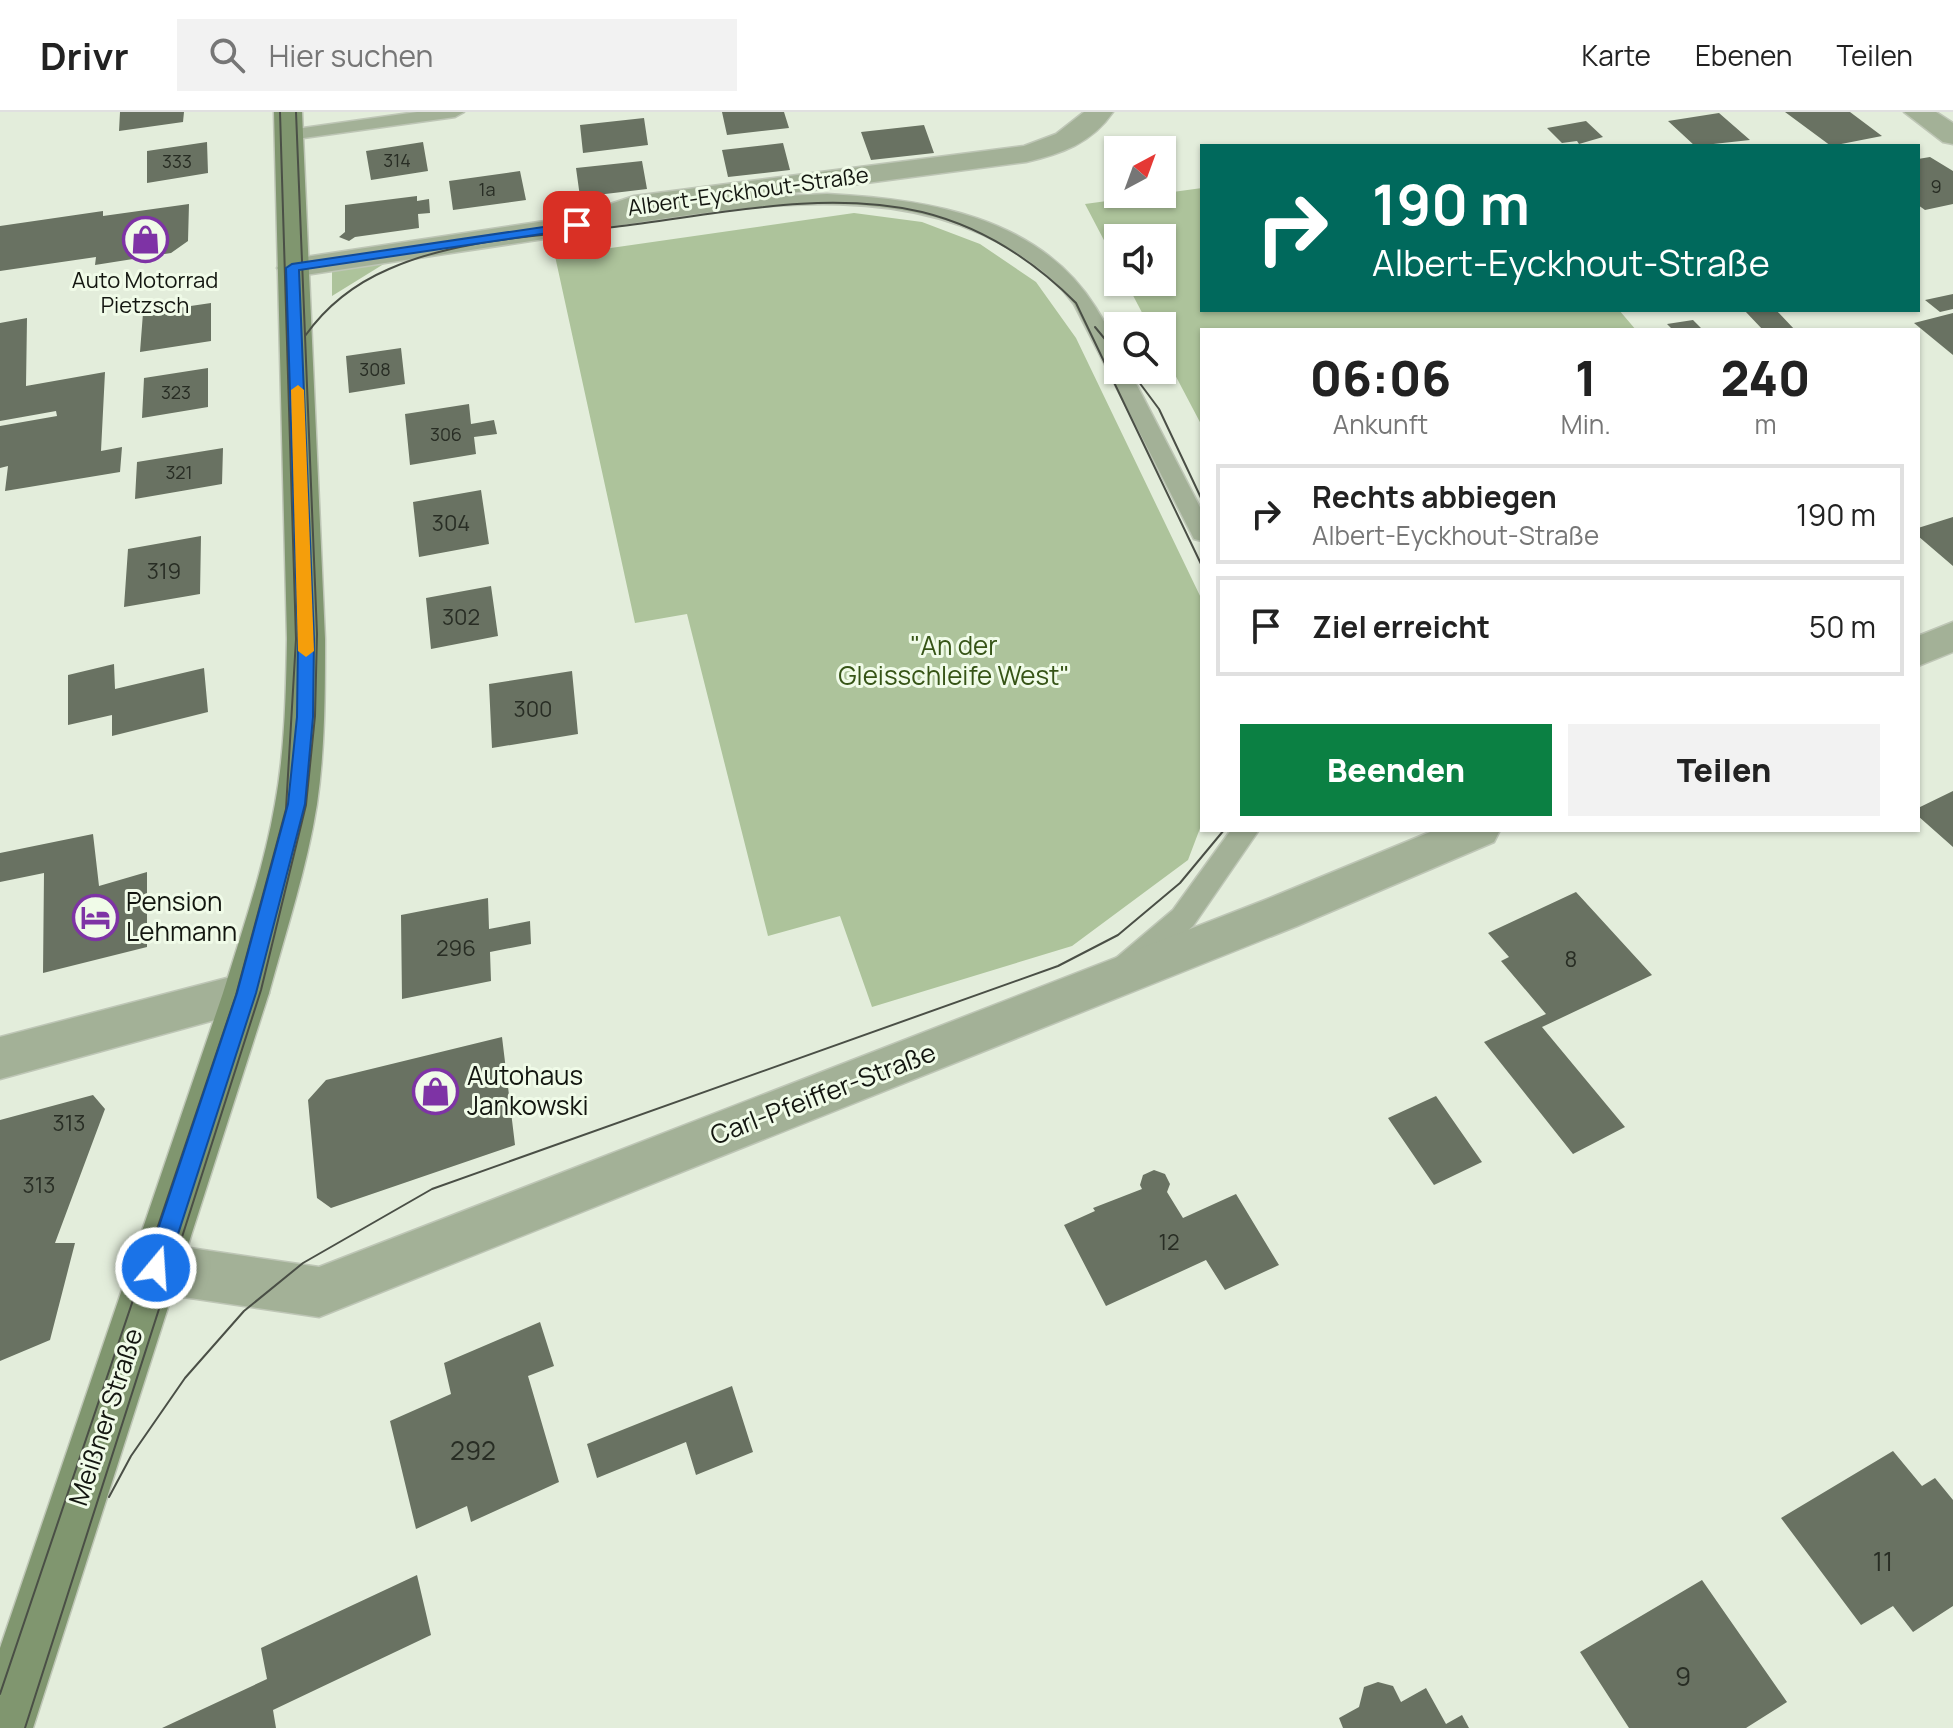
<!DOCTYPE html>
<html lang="de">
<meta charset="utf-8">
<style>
body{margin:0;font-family:Manrope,sans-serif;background:#f2f2f2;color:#222;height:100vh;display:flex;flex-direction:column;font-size:30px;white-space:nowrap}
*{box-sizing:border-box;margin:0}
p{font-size:26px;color:#767676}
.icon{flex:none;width:44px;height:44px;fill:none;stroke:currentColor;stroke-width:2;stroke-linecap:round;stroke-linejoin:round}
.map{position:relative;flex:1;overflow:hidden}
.panel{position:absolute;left:1200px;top:216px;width:720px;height:504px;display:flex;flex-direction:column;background:#fff;border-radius:0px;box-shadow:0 2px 6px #0004}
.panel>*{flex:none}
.hud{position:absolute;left:1200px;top:32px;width:720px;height:168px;border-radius:0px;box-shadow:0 2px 6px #0004;background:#00695c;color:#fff;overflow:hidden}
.needle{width:52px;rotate:41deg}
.buttons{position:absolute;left:1104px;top:24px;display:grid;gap:16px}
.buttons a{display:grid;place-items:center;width:72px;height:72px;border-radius:0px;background:#fff;box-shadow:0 2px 6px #0004;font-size:40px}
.pin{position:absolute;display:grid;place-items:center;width:68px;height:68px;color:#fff;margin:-34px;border-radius:16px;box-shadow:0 4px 12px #0006}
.me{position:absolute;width:88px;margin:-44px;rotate:18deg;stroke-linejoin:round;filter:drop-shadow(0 0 6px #0008)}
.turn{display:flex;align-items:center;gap:28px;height:168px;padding:0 40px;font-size:36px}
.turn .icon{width:104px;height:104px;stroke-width:2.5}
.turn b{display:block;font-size:56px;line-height:68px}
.eta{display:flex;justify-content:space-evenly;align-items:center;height:136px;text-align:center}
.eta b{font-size:48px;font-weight:800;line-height:56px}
.primary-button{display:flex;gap:16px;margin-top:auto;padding:16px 40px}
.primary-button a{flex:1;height:92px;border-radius:0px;background:#0b8043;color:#fff;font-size:32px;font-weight:800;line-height:92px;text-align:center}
.primary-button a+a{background:#f2f2f2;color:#222}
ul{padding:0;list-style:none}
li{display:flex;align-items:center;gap:24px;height:100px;margin:0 16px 12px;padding:0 24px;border:4px solid #e0e0e0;border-radius:0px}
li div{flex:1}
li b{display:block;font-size:30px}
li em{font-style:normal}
header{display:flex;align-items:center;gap:48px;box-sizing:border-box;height:112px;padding:0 40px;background:#fff;border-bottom:2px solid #e0e0e0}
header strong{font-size:38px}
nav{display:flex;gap:44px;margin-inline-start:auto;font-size:28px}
.search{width:560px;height:72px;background:#f2f2f2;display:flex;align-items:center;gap:20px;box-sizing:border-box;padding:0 28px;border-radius:0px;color:#767676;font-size:30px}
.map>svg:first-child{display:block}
.green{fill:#adc39b}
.building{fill:#697262}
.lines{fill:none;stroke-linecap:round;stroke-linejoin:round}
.service-casing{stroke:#bec6b6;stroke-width:3}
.minor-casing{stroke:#bec6b6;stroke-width:3}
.secondary-casing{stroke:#bec6b6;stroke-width:3}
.service{fill:#a3b197;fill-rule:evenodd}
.minor{fill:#a3b197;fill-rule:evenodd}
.secondary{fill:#80966f;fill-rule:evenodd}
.tram{stroke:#4a4f46;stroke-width:2}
.route{fill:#1a73e8;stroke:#114b97;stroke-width:2}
.slow{fill:#f59e0b}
.labels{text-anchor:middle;stroke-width:6;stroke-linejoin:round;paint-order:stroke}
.far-number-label{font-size:18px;fill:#282d24}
.far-street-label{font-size:22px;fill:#131610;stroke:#f0fbe8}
.far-poi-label{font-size:22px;fill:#131610;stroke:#f0fbe8}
.number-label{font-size:22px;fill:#282d24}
.park-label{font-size:26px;fill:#365416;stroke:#f0fbe8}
.poi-label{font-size:26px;fill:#131610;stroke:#f0fbe8;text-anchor:start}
.street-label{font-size:26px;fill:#131610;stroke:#f0fbe8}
.near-number-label{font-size:26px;fill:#282d24}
</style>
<header>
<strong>Drivr</strong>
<div class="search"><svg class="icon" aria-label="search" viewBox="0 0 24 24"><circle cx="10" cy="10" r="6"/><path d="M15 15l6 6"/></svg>Hier suchen</div>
<nav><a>Karte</a><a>Ebenen</a><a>Teilen</a></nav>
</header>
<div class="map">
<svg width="1953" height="1616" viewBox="0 0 1953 1616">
<rect width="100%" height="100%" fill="#e3eddb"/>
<path class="green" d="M1202,76v122h417l17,20h-434v96l-40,-76v-24h-13l-23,-44h36v-44h-44v29l-33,-63z
M854,101l68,9 58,22 56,38 40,56 126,262v223l-14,37 -116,86 -200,61 -32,-91 -72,20 -81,-322 -52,9 -80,-367z
M387,150l-55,34v-25z"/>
<path class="building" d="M120,0h64l-1,10 -64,9z
M722,0h62l5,16 -62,7z
M1785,0h65l32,24 -51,10z
M1719,1l31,27 -55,6 -27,-25z
M644,6l4,27 -65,8 -3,-28z
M1586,9l17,16 -24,7 -2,-3 -15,2 -15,-15z
M924,13l10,28 -63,7 -10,-28z
M207,30l1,31 -61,10v-32z
M423,30l5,29 -57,9 -5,-29z
M783,31l7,27 -62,7 -6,-27z
M1930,45l23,14v33l-28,6 -7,-5v-46z
M642,49l5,28 -67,8 -4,-29z
M520,59l6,29 -73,10 -4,-29z
M417,84v5l12,-2 1,14 -12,1 1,14 -64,9 -6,4 -10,-4 6,-5v-27z
M189,92l-1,37 -17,12 -76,12 1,-8 -96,14v-45l103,-15v5z
M1953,182v15l-13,3 -15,-12z
M211,191v38l-71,11 3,-39z
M1752,198h24l19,20h-32l-18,-19z
M1953,201v42l-39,-32z
M1126,202l11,12h-19v5l-10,-12z
M27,206l-1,68 79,-14 -4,79 21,-4 -2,25 -115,19 3,-25 -8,2v-42l57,-10 -1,-5 -56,10v-98z
M1693,208l10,10h-30l-6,-6z
M401,236l4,36 -56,9 -3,-37z
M208,256v39l-66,11 2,-40z
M469,292l2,20 23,-4 3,14 -23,3 2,17 -66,11 -5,-51z
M223,336l-1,36 -87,15 2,-37z
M481,378l8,54 -70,13 -6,-55z
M1953,405v49l-35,-30v-8z
M201,424l-1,58 -76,13 4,-58z
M491,474l7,50 -67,13 -5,-51z
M114,552l1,25 89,-21 4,44 -96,24v-21l-44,10v-50z
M572,559l6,63 -86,14 -3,-64z
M1953,679v56l-35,-31v-8z
M93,722l6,52 48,-14v75l-104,26 1,-100 -44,9v-29z
M1576,780l76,83 -110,52 83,100 -52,27 -89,-112 62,-28 -45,-53 8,-4 -21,-24z
M488,786l1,31 41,-8 1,23 -41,8 1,29 -89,18 -1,-84z
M502,925l13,108 -184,63 -14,-10 -9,-98 18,-20z
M93,983l12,14 -50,134h20l-25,97 -50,21v-241z
M1436,984l46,66 -48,23 -46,-67z
M1154,1058l11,4 5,10 -3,8 16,26 53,-24 43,71 -54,25 -19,-30 -100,46 -42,-81 31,-14 -2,-3 49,-19 -2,-4 3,-10z
M540,1210l14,44 -26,10 31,106 -88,40 -4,-16 -51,23 -26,-108 61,-27 -7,-31z
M732,1274l21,66 -57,23 -10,-33 -89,36 -10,-34z
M1893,1339l29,35 13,-8 18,22v106l-40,26 -20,-26 -32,19 -80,-107z
M417,1463l14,60 -158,75 3,18h-114l105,-49 -6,-31z
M1702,1468l85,122 -41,26h-117l-49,-76z
M1378,1570l15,4 8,16 25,-14 20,36 16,-9 7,13h-126l-4,-10 20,-11 5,-20z"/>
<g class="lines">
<defs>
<path id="service" d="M417,0h47l-9,5 -166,23 -9,-5 9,-5z
M827,82c99,5 212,22 269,114 13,21 22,37 22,62h11l73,141v30l-8,-2 -3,-6 -117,-229c-14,-19 -29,-32 -48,-45 -129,-90 -303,-47 -447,-28l-9,-6 9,-6 184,-22z
M1231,718h28l-66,96 -58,51 -10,3 -10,-3 -4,-9 4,-9 58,-49z"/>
<path id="minor" d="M1084,0h29c-21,31 -52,42 -87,50l-387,51 -62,21 -285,43 -11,-3 -4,-6 4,-6 11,-3 280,-42 62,-21 390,-50 32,-12z
M1904,0h32l17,11v21l-10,-2z
M1953,510v30l-35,14v-30z
M1435,718h65l-6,12 -197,84 -978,391 -163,-24 -18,-8 -8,-17 8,-17 18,-8 163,24 946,-367z
M246,861l16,6 7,14 -7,14 -262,72v-42z"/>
<path id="secondary" d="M274,0h28l23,527c0,55 0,110 -8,165 -10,64 -31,127 -48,189l-236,735h-33v-80l223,-655c19,-62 41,-125 52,-189 10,-54 11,-110 12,-165z"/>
</defs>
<use href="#service" class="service-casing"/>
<use href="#minor" class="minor-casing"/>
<use href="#secondary" class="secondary-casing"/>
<use href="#service" class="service"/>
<use href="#minor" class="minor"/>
<use href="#secondary" class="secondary"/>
<path class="tram" d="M1095,215l23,28
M305,224c22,-31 49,-52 84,-67 70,-31 150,-32 225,-42 101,-12 207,-38 308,-15 61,15 110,47 154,91l126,263
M1130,258l29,39 43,91
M109,1385l22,-41 54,-78 59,-67 59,-48 129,-74 626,-223 60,-31 62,-52 44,-53
M0,1582l236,-699 50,-186 10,-170 -16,-527
M25,1616l236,-738 45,-185 9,-89 2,-82 -21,-522"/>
</g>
<path class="route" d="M577,110l6,3 -1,3 -283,42 15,369 -1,78 -8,87 -49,189 -89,275 -4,7 -7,3 -7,-3 -4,-7 92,-275 51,-189 9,-87 1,-78 -12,-371 6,-4z"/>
<path class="slow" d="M298,273l6,5 10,261 -8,6 -8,-6 -7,-261z"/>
<defs>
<symbol id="shop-ring" viewBox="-11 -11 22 22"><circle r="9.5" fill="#f0fbe8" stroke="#7e33a5" stroke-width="1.5"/><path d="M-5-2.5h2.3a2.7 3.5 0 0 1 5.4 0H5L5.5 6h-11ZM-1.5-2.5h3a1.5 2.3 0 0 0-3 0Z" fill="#7e33a5"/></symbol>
<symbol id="hotel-ring" viewBox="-11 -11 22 22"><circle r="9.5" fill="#f0fbe8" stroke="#7e33a5" stroke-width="1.5"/><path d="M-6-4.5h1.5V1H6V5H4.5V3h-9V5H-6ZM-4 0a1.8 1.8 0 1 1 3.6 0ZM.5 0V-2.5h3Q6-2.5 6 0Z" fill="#7e33a5"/></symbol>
</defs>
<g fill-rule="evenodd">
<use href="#shop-ring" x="120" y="102" width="51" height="51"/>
<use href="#hotel-ring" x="70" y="780" width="51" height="51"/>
<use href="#shop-ring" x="410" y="954" width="51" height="51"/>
</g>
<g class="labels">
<g class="far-number-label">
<text x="397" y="55">314</text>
<text x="177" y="56">333</text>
<text x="1936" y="81">9</text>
<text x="487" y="84">1a</text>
<text x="375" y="264">308</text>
<text x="176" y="287">323</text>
<text x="446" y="329">306</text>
<text x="179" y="367">321</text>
</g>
<g class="far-street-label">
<text transform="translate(748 79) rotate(-8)" y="8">Albert-Eyckhout-Straße</text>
</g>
<g class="far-poi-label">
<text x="145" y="176">Auto Motorrad<tspan x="145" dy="25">Pietzsch</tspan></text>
</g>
<g class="number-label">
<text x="451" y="419">304</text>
<text x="164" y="467">319</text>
<text x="461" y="513">302</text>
<text x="533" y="605">300</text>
<text x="456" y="844">296</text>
<text x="1571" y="855">8</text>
<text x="69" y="1019">313</text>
<text x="39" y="1081">313</text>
<text x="1169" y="1138">12</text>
</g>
<g class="park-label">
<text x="954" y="543">"An der<tspan x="954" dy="30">Gleisschleife West"</tspan></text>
</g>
<g class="poi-label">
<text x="126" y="799">Pension<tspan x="126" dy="30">Lehmann</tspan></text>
<text x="467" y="973">Autohaus<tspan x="467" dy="30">Jankowski</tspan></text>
</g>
<g class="street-label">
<text transform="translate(823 982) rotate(-21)" y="9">Carl-Pfeiffer-Straße</text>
<text transform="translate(106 1305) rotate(-72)" y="9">Meißner Straße</text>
</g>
<g class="near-number-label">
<text x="473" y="1348">292</text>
<text x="1883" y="1459">11</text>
<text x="1683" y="1574">9</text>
</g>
</g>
</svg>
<div class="buttons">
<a><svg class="needle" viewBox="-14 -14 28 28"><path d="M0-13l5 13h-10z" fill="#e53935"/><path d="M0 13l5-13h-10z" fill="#767676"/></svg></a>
<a><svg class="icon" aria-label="sound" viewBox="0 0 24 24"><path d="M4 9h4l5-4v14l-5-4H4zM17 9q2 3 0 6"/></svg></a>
<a><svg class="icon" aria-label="search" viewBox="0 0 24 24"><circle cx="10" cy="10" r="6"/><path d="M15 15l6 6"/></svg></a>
</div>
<div class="pin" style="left:577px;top:113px;background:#d93025"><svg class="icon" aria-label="arrive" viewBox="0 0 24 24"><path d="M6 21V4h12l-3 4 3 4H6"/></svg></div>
<svg class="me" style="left:156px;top:1156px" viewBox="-20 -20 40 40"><circle r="17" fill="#1a73e8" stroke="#fff" stroke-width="3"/><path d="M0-11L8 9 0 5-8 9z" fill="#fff"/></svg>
<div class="hud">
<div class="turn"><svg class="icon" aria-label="right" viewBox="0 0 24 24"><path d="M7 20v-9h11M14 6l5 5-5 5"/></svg><div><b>190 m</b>Albert-Eyckhout-Straße</div></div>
</div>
<section class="panel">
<div class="eta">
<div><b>06:06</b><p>Ankunft</p></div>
<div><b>1</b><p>Min.</p></div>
<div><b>240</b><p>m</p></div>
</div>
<ul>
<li><svg class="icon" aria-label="right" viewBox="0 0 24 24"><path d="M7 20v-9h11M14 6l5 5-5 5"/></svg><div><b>Rechts abbiegen</b><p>Albert-Eyckhout-Straße</p></div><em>190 m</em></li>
<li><svg class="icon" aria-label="arrive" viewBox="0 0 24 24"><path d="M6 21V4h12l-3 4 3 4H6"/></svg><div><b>Ziel erreicht</b></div><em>50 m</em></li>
</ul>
<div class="primary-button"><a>Beenden</a><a>Teilen</a></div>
</section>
</div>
